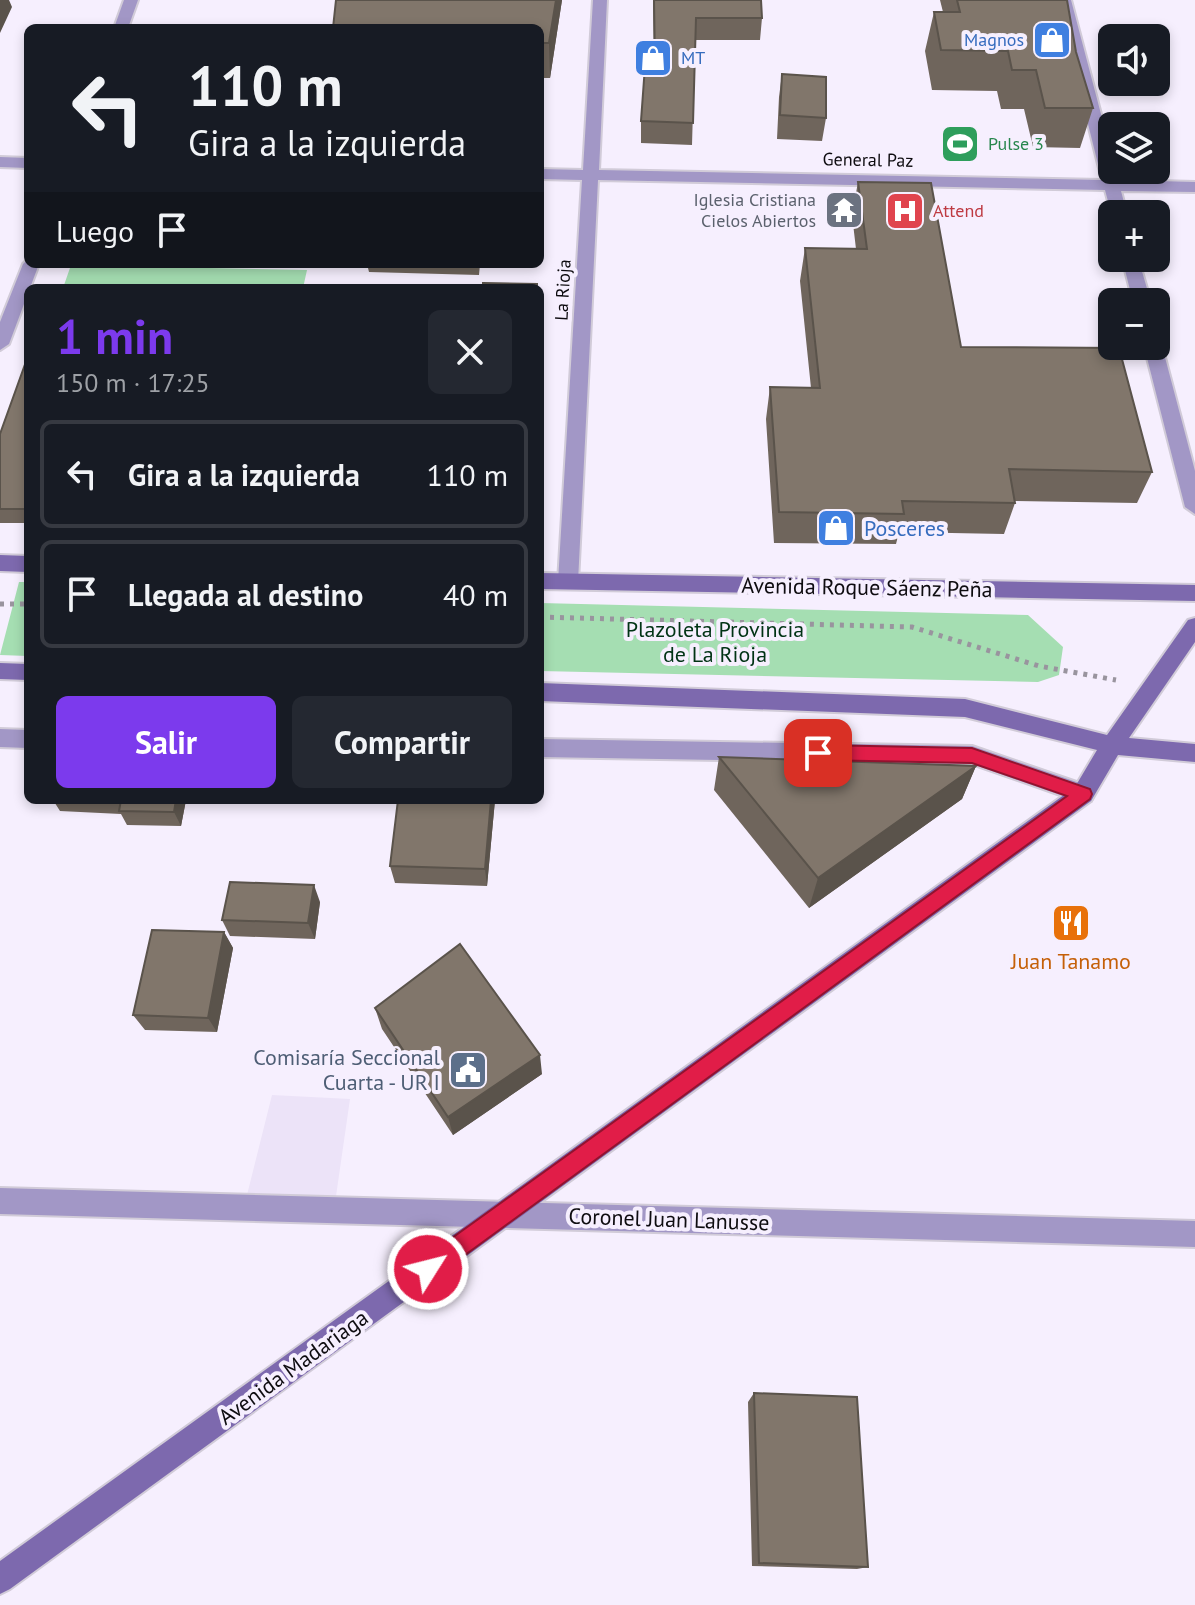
<!DOCTYPE html>
<html lang="es">
<meta charset="utf-8">
<style>
body{margin:0;font-family:"PT Sans",sans-serif;background:#242831;color:#f1f3f6;height:100vh;display:flex;flex-direction:column;font-size:30px;white-space:nowrap}
*{box-sizing:border-box;margin:0}
p{font-size:26px;color:#9ea1a6}
.icon{flex:none;width:44px;height:44px;fill:none;stroke:currentColor;stroke-width:2;stroke-linecap:round;stroke-linejoin:round}
.map{position:relative;flex:1;overflow:hidden}
.sheet{position:absolute;left:24px;top:284px;width:520px;height:520px;display:flex;flex-direction:column;background:#171b24;border-radius:12px;box-shadow:0 4px 12px #0003}
.sheet>*{flex:none}
.banner{position:absolute;left:24px;top:24px;width:520px;height:244px;border-radius:12px;box-shadow:0 4px 12px #0003;background:#171b24;color:#f1f3f6;overflow:hidden}
.buttons{position:absolute;left:1098px;top:24px;display:grid;gap:16px}
.buttons a{display:grid;place-items:center;width:72px;height:72px;border-radius:12px;background:#171b24;box-shadow:0 4px 12px #0003;font-size:40px}
.pin{position:absolute;display:grid;place-items:center;width:68px;height:68px;color:#fff;margin:-34px;border-radius:16px;box-shadow:0 4px 12px #0006}
.me{position:absolute;width:88px;margin:-44px;rotate:54deg;stroke-linejoin:round;filter:drop-shadow(0 0 6px #0008)}
.turn{display:flex;align-items:center;gap:28px;height:168px;padding:0 32px;font-size:36px}
.turn .icon{width:104px;height:104px;stroke-width:2.5}
.turn b{display:block;font-size:56px;line-height:68px}
.then{display:flex;align-items:center;height:76px;padding:0 32px;background:#0003;gap:16px;font-size:30px}
.round{display:grid;place-items:center;flex:none;width:84px;height:84px;border-radius:12px;background:#242831}
.summary{display:flex;align-items:center;justify-content:space-between;height:136px;padding:0 32px}
h1{font-size:48px;font-weight:800;line-height:60px;color:#7c3aed}
.cta{display:flex;gap:16px;margin-top:auto;padding:16px 32px}
.cta a{flex:1;height:92px;border-radius:12px;background:#7c3aed;color:#fff;font-size:32px;font-weight:800;line-height:92px;text-align:center}
.cta a+a{background:#242831;color:#f1f3f6}
ul{padding:0;list-style:none}
li{display:flex;align-items:center;gap:24px;height:108px;margin:0 16px 12px;padding:0 16px;border:4px solid #363941;border-radius:12px}
li div{flex:1}
li b{display:block;font-size:30px}
li em{font-style:normal}
.map>svg:first-child{display:block}
.built{fill:#ece3f8}
.green{fill:#a5deb2}
.lines{fill:none;stroke-linecap:round;stroke-linejoin:round}
.minor-casing{stroke:#d1cbd8;stroke-width:4}
.secondary-casing{stroke:#d1cbd8;stroke-width:4}
.path{stroke:#99949e;stroke-width:5;stroke-dasharray:4 6;stroke-linecap:butt}
.minor{fill:#a297c6;fill-rule:evenodd}
.secondary{fill:#7d69ae;fill-rule:evenodd}
.wall{fill:#6f655c}
.shaded-wall{fill:#5a534b}
.building{fill:#81766b;stroke:#5a534b;stroke-width:2}
.route{fill:#e11d48;stroke:#92132f;stroke-width:2}
.labels{text-anchor:middle;stroke-width:8;stroke-linejoin:round;paint-order:stroke}
.far-shop-label{font-size:18px;fill:#366cbe;stroke:#f6effe;text-anchor:end}
.far-leisure-label{font-size:18px;fill:#27864d;stroke:#f6effe;text-anchor:start}
.far-street-label{font-size:18px;fill:#0e0c10;stroke:#f6effe}
.far-worship-label{font-size:18px;fill:#5b616d;stroke:#f6effe;text-anchor:end}
.far-health-label{font-size:18px;fill:#be3a42;stroke:#f6effe;text-anchor:start}
.shop-label{font-size:22px;fill:#366cbe;stroke:#f6effe;text-anchor:start}
.street-label{font-size:22px;fill:#0e0c10;stroke:#f6effe}
.park-label{font-size:22px;fill:#013315;stroke:#f6effe}
.food-label{font-size:22px;fill:#c56008;stroke:#f6effe}
.service-label{font-size:22px;fill:#4e5e75;stroke:#f6effe;text-anchor:end}
</style>
<div class="map">
<svg width="1195" height="1605" viewBox="0 0 1195 1605">
<rect width="100%" height="100%" fill="#f6effe"/>
<path class="built" d="M272,1095l78,4 -16,111 -90,-3z"/>
<path class="green" d="M71,265l236,5 -4,18h-240z
M19,582h9v74l-28,-1z
M540,603l488,12 35,32 -4,28 -21,7 -498,-11z"/>
<g class="lines">
<defs>
<path id="minor" d="M124,0h14l-10,28h-14z
M593,0h14l-8,170 503,10 -45,-180h14l41,156v14h4l2,10 77,2v10l-74,-1 6,23 -15,2 -7,-26 -507,-10 -20,402 -3,5h-14l-3,-5 24,-402 -42,-1v-10l43,1z
M0,157l28,1v10l-28,-1z
M1122,258h16l13,44h-18z
M28,259v5h11l-30,80 -9,6v-28l23,-58z
M1156,341l6,5 33,125v43l-10,-7 -41,-161h12z
M0,729l28,1v18l-28,-1z
M540,739l432,7 119,41 3,7 -3,7 -8,2 -111,-39 -432,-7z
M0,1188l1195,33v26l-1195,-33z"/>
<path id="secondary" d="M0,555l28,1v16l-28,-1z
M540,573l655,12v16l-655,-12z
M1195,618v24l-66,96 66,6v18l-77,-7 -27,46 -1081,788 -10,5v-33l1075,-774 22,-37 -132,-33 -425,-16v-18l425,16 142,36 81,-115z
M0,663l28,1v16l-28,-1z"/>
</defs>
<use href="#minor" class="minor-casing"/>
<use href="#secondary" class="secondary-casing"/>
<path class="path" d="M0,604h28
M540,617l372,10 127,39 77,14"/>
<use href="#minor" class="minor"/>
<use href="#secondary" class="secondary"/>
</g>
<path class="wall" d="M336,0h226l-12,78h-10v-50z
M653,0h108l1,18 -2,22h-65l-3,105 -51,-2v-22l13,-54z
M940,0h127l9,52 17,56 -13,40 -47,-1 -9,-38h-23l-4,-18 -65,-1 -7,-39 9,-39h9z
M782,74l44,44 -4,23 -45,-2 2,-42z
M858,182l103,165 191,125 -15,31 -122,-2v2l-11,31 -105,-2 -3,12 -122,-1 -8,-124 4,-32 41,1 -11,-107 5,-33 51,1 -4,-34z
M367,264h113l-1,11 -110,-3z
M28,356v167h-28v-89z
M719,757l257,9 -14,33 -153,109 -95,-118z
M53,800h133l-5,26 -54,-1 -6,-11 -61,-3z
M398,800h97l-8,86 -92,-3 -5,-17z
M320,902l-5,37 -85,-3 -8,-16z
M224,932l9,16 -16,84 -72,-2 -12,-15z
M375,1008l167,66 -89,61 -71,-106z
M754,1393l114,174 -11,2 -105,-3 -4,-164z"/>
<path class="shaded-wall" d="M0,0h9l3,7 -12,26z
M556,0h6l-12,78 -1,-35z
M976,766l-14,33 -153,109 9,-30z
M176,800h10l-5,26 -7,-14z
M491,800h4l-8,86 -2,-17z
M314,885l6,17 -5,37 -7,-16z
M224,932l9,16 -16,84 -9,-14z
M540,1055l2,19 -89,61 -5,-18z"/>
<path class="building" d="M336,0h220l-7,43h-9v-15h-207z
M654,0h107l1,18h-66l-3,105 -52,-2 4,-55 10,1z
M957,0h110l9,52 17,56h-48l-9,-38h-24l-4,-19 -67,-1 -7,-38h26z
M782,74l44,3v41l-46,-3z
M858,182l73,1 30,164 158,1 33,124 -143,-3 6,34 -113,-2 2,13 -125,-2 -9,-125 50,1 -15,-140 62,1z
M483,283l54,1v4h-54z
M28,356v153h-28v-75z
M719,757l257,9 -158,112z
M118,800h58l-2,12 -55,-1 2,-11z
M398,800h93l-6,69 -95,-3z
M230,882l84,3 -6,38 -86,-3z
M152,930l72,2 -16,86 -75,-3z
M460,944l80,111 -92,62 -73,-109z
M754,1393l103,4 11,170 -109,-4z"/>
<path class="route" d="M818,745l154,3 118,41 2,5 -2,5 -655,478 -7,3 -8,-3 -3,-8 3,-8 647,-465 -95,-33 -154,-3 -9,-7z"/>
<defs>
<symbol id="shop-square" viewBox="-11 -11 22 22"><rect x="-9" y="-9" width="18" height="18" rx="4" fill="#3f7fe0" stroke="#f6effe"/><path d="M-5-2.5h2.3a2.7 3.5 0 0 1 5.4 0H5L5.5 6h-11ZM-1.5-2.5h3a1.5 2.3 0 0 0-3 0Z" fill="#fff"/></symbol>
<symbol id="stadium-square" viewBox="-11 -11 22 22"><rect x="-9" y="-9" width="18" height="18" rx="4" fill="#2e9e5b" stroke="#f6effe"/><path d="M0-5a6.5 5 0 1 0 0 10a6.5 5 0 1 0 0-10ZM-3.5-1.8h7v3.6h-7Z" fill="#fff"/></symbol>
<symbol id="temple-square" viewBox="-11 -11 22 22"><rect x="-9" y="-9" width="18" height="18" rx="4" fill="#6b7280" stroke="#f6effe"/><path d="M0-6L5-2H3V0L6.5 2.5H4V6H1.5V3h-3V6H-4V2.5H-6.5L-3 0V-2H-5Z" fill="#fff"/></symbol>
<symbol id="hospital-square" viewBox="-11 -11 22 22"><rect x="-9" y="-9" width="18" height="18" rx="4" fill="#e0444e" stroke="#f6effe"/><path d="M-5-5h3v3.5h4V-5h3V5h-3V1.5h-4V5h-3Z" fill="#fff"/></symbol>
<symbol id="restaurant-square" viewBox="-11 -11 22 22"><rect x="-9" y="-9" width="18" height="18" rx="4" fill="#e8710a" stroke="#f6effe"/><path d="M-5-6h1v4h1v-4h1v4h1v-4h1v5L-1.5 .5V6h-2V.5L-5-1ZM5-6V6H3V1.5H1.5Q1.5-4 5-6Z" fill="#fff"/></symbol>
<symbol id="civic-square" viewBox="-11 -11 22 22"><rect x="-9" y="-9" width="18" height="18" rx="4" fill="#5c6f8a" stroke="#f6effe"/><path d="M-.6-6.5H3V-4.5H.6V-3L4-1V1h2V6H-6V1h2V-1L-.6-3ZM-1.2 2.5V6h2.4V2.5Z" fill="#fff"/></symbol>
</defs>
<g fill-rule="evenodd">
<use href="#shop-square" x="1030" y="18" width="44" height="44"/>
<use href="#shop-square" x="631" y="36" width="44" height="44"/>
<use href="#stadium-square" x="938" y="122" width="44" height="44"/>
<use href="#temple-square" x="822" y="188" width="44" height="44"/>
<use href="#hospital-square" x="883" y="189" width="44" height="44"/>
<use href="#shop-square" x="814" y="506" width="44" height="44"/>
<use href="#restaurant-square" x="1049" y="901" width="44" height="44"/>
<use href="#civic-square" x="446" y="1048" width="44" height="44"/>
</g>
<g class="labels">
<g class="far-shop-label">
<text x="1024" y="46">Magnos</text>
<text x="681" y="64" text-anchor="start">MT</text>
</g>
<g class="far-leisure-label">
<text x="988" y="150">Pulse 3</text>
</g>
<g class="far-street-label">
<text transform="translate(868 160) rotate(1)" y="6">General Paz</text>
<text transform="translate(563 290) rotate(-87)" y="6">La Rioja</text>
</g>
<g class="far-worship-label">
<text x="816" y="206">Iglesia Cristiana<tspan x="816" dy="21">Cielos Abiertos</tspan></text>
</g>
<g class="far-health-label">
<text x="933" y="217">Attend</text>
</g>
<g class="shop-label">
<text x="864" y="536">Posceres</text>
</g>
<g class="street-label">
<text transform="translate(867 587) rotate(1)" y="8">Avenida Roque Sáenz Peña</text>
<text transform="translate(669 1219) rotate(2)" y="8">Coronel Juan Lanusse</text>
<text transform="translate(293 1367) rotate(-36)" y="8">Avenida Madariaga</text>
</g>
<g class="park-label">
<text x="715" y="637">Plazoleta Provincia<tspan x="715" dy="25">de La Rioja</tspan></text>
</g>
<g class="food-label">
<text x="1071" y="969">Juan Tanamo</text>
</g>
<g class="service-label">
<text x="440" y="1065">Comisaría Seccional<tspan x="440" dy="25">Cuarta - UR I</tspan></text>
</g>
</g>
</svg>
<div class="buttons">
<a><svg class="icon" aria-label="sound" viewBox="0 0 24 24"><path d="M4 9h4l5-4v14l-5-4H4zM17 9q2 3 0 6"/></svg></a>
<a><svg class="icon" aria-label="layers" viewBox="0 0 24 24"><path d="M12 4l9 5-9 5-9-5zM3 14l9 5 9-5"/></svg></a>
<a>+</a>
<a>−</a>
</div>
<div class="pin" style="left:818px;top:753px;background:#d93025"><svg class="icon" aria-label="arrive" viewBox="0 0 24 24"><path d="M6 21V4h12l-3 4 3 4H6"/></svg></div>
<svg class="me" style="left:428px;top:1269px" viewBox="-20 -20 40 40"><circle r="17" fill="#e11d48" stroke="#fff" stroke-width="3"/><path d="M0-11L8 9 0 5-8 9z" fill="#fff"/></svg>
<div class="banner">
<div class="turn"><svg class="icon" aria-label="left" viewBox="0 0 24 24"><path d="M17 20v-9H6M10 6l-5 5 5 5"/></svg><div><b>110 m</b>Gira a la izquierda</div></div>
<div class="then">Luego<svg class="icon" aria-label="arrive" viewBox="0 0 24 24"><path d="M6 21V4h12l-3 4 3 4H6"/></svg></div>
</div>
<section class="sheet">
<div class="summary"><div><h1>1 min</h1><p>150 m · 17:25</p></div><a class="round"><svg class="icon" aria-label="close" viewBox="0 0 24 24"><path d="M6 6l12 12M18 6L6 18"/></svg></a></div>
<ul>
<li><svg class="icon" aria-label="left" viewBox="0 0 24 24"><path d="M17 20v-9H6M10 6l-5 5 5 5"/></svg><div><b>Gira a la izquierda</b></div><em>110 m</em></li>
<li><svg class="icon" aria-label="arrive" viewBox="0 0 24 24"><path d="M6 21V4h12l-3 4 3 4H6"/></svg><div><b>Llegada al destino</b></div><em>40 m</em></li>
</ul>
<div class="cta"><a>Salir</a><a>Compartir</a></div>
</section>
</div>
